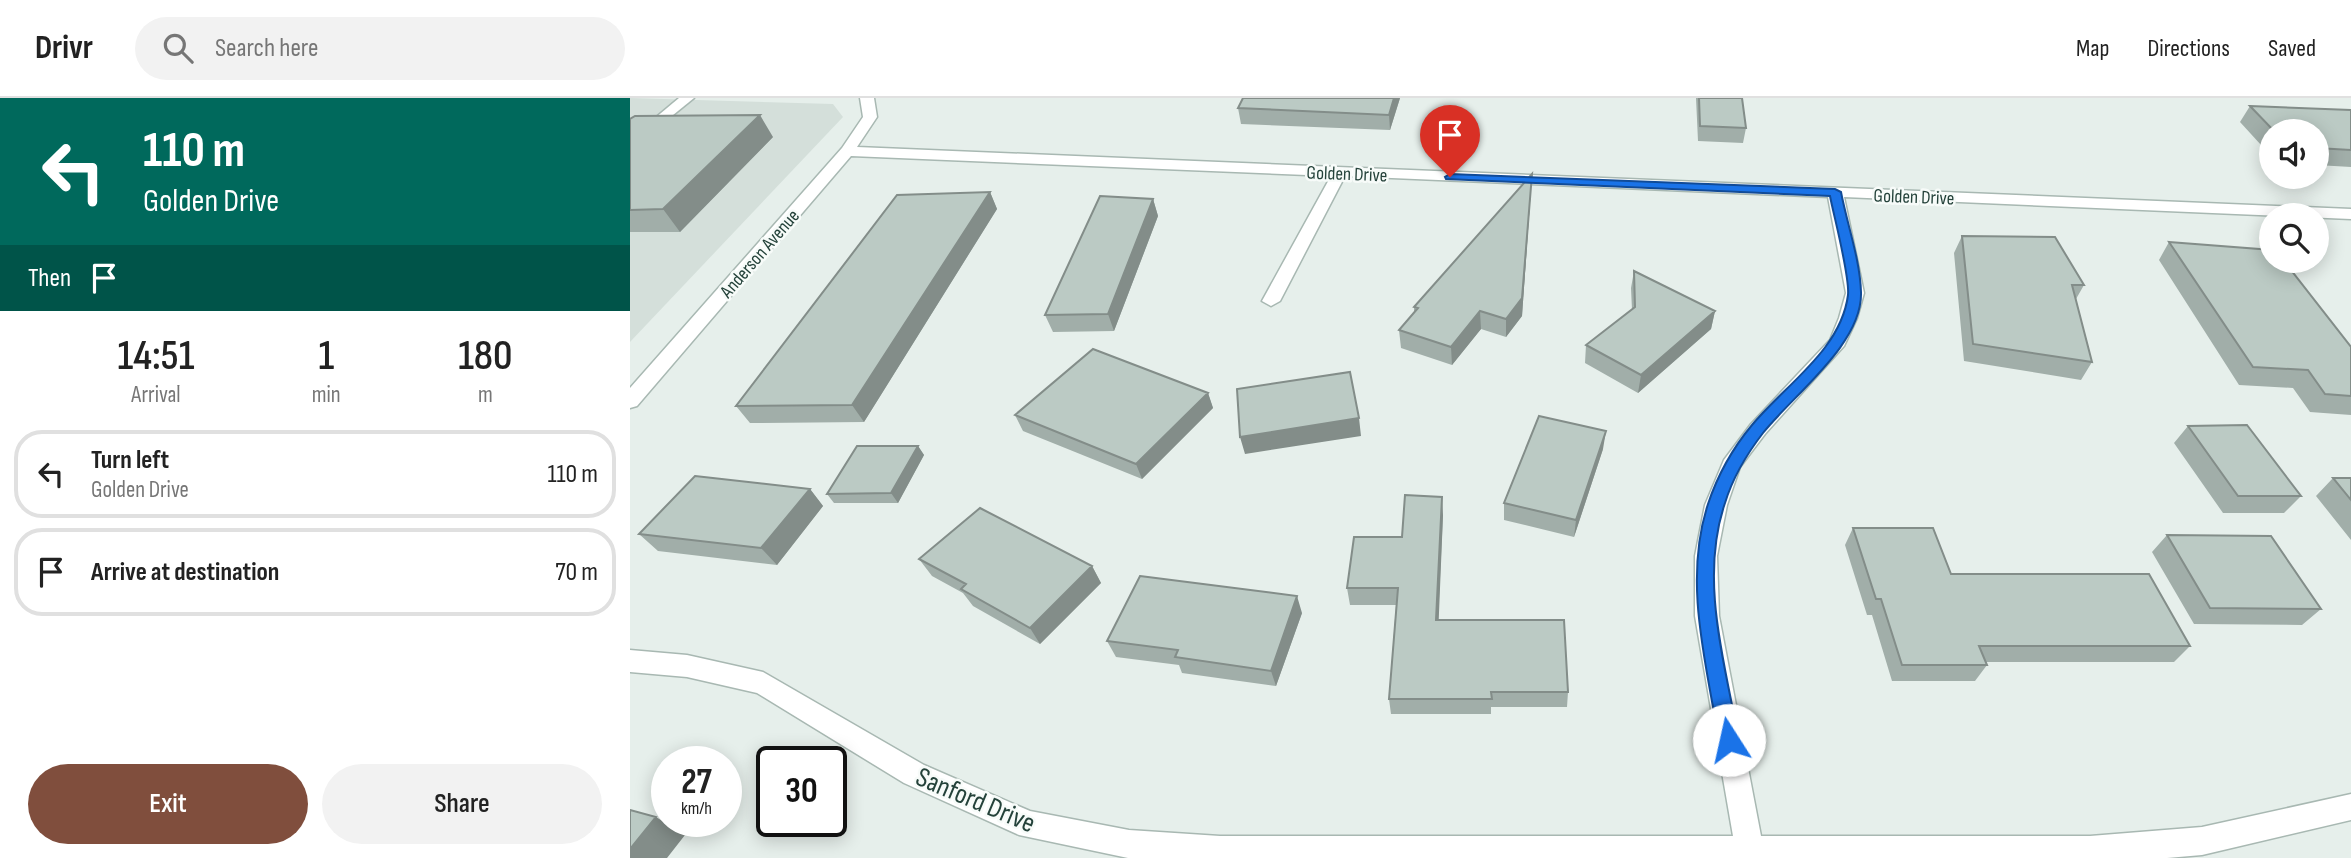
<!DOCTYPE html>
<style>
body{margin:0;font-family:"Sofia Sans Condensed",sans-serif;background:#f2f2f2;color:#222;height:100vh;display:flex;flex-direction:column;font-size:26px;white-space:nowrap}
*{box-sizing:border-box;margin:0}
p{font-size:23px;color:#767676}
.icon{flex:none;width:38px;height:38px;fill:none;stroke:currentColor;stroke-width:2;stroke-linecap:round;stroke-linejoin:round}
.map{position:relative;flex:1;overflow:hidden}
.panel{display:flex;flex-direction:column;background:#fff;width:630px}
.panel>*{flex:none}
.hud{background:#00695c;color:#fff;overflow:hidden}
.controls{position:absolute;left:1629px;top:21px;display:grid;gap:14px}
.controls a{display:grid;place-items:center;width:70px;height:70px;border-radius:50%;background:#fff;box-shadow:0 4px 18px #0003;font-size:35px}
.speed{position:absolute;left:21px;top:648px;display:flex;gap:14px;font-size:35px;font-weight:700;text-align:center}
.speed>*{display:grid;place-content:center;width:91px;height:91px;border-radius:50%;background:#fff;box-shadow:0 4px 18px #0003;line-height:1}
.speed small{font-size:18px;font-weight:400}
.speed .limit{border:4px solid #111;border-radius:10px;background:#fff;color:#111}
.pin{position:absolute;display:grid;place-items:center;width:60px;height:60px;color:#fff;margin:-72px -30px;border-radius:50% 50% 50% 0;rotate:-45deg;box-shadow:0 0 7px #0007}
.pin .icon{rotate:45deg}
.me{position:absolute;width:77px;margin:-38px;rotate:350deg;stroke-linejoin:round;filter:drop-shadow(0 0 5px #0008)}
.turn{display:flex;align-items:center;gap:24px;height:147px;padding:0 28px;font-size:32px}
.turn .icon{width:91px;height:91px;stroke-width:2.5}
.turn b{display:block;font-size:49px;line-height:60px}
.then{display:flex;align-items:center;height:66px;padding:0 28px;background:#0003;gap:14px;font-size:26px}
.eta{display:flex;justify-content:space-evenly;align-items:center;height:119px;text-align:center}
.eta b{font-size:42px;font-weight:600;line-height:49px}
.action{display:flex;gap:14px;margin-top:auto;padding:14px 28px}
.action a{flex:1;height:80px;border-radius:42px;background:#804e3d;color:#fff;font-size:28px;font-weight:600;line-height:80px;text-align:center}
.action a+a{background:#f2f2f2;color:#222}
ul{padding:0;list-style:none}
li{display:flex;align-items:center;gap:21px;height:88px;margin:0 14px 10px;padding:0 14px;border:4px solid #e0e0e0;border-radius:28px}
li div{flex:1}
li b{display:block;font-size:26px}
li em{font-style:normal}
header{display:flex;align-items:center;gap:42px;box-sizing:border-box;height:98px;padding:0 35px;background:#fff;border-bottom:2px solid #e0e0e0}
header strong{font-size:33px}
nav{display:flex;gap:38px;margin-inline-start:auto;font-size:24px}
.search{width:490px;height:63px;background:#f2f2f2;display:flex;align-items:center;gap:18px;box-sizing:border-box;padding:0 24px;border-radius:38px;color:#767676;font-size:26px}
main{display:flex;flex:1;min-height:0}
.map>svg:first-child{display:block}
.built{fill:#d4dfda}
.lines{fill:none;stroke-linecap:round;stroke-linejoin:round}
.service-casing{stroke:#a8b8b2;stroke-width:3}
.minor-casing{stroke:#a8b8b2;stroke-width:3}
.service{fill:#fff;fill-rule:evenodd}
.minor{fill:#fff;fill-rule:evenodd}
.wall{fill:#a1aea9}
.shaded-wall{fill:#838d89}
.building{fill:#bbcac4;stroke:#838d89;stroke-width:2}
.route{fill:#1a73e8;stroke:#114b97;stroke-width:2}
.labels{text-anchor:middle;stroke-width:5;stroke-linejoin:round;paint-order:stroke}
.far-street-label{font-size:19px;fill:#24423a;stroke:#f7fbf9}
.near-street-label{font-size:28px;fill:#24423a;stroke:#f7fbf9}
</style>
<header>
<strong>Drivr</strong>
<div class="search"><svg class="icon" aria-label="search" viewBox="0 0 24 24"><circle cx="10" cy="10" r="6"/><path d="M15 15l6 6"/></svg>Search here</div>
<nav><a>Map</a><a>Directions</a><a>Saved</a></nav>
</header>
<main>
<section class="panel">
<div class="hud">
<div class="turn"><svg class="icon" aria-label="left" viewBox="0 0 24 24"><path d="M17 20v-9H6M10 6l-5 5 5 5"/></svg><div><b>110 m</b>Golden Drive</div></div>
<div class="then">Then<svg class="icon" aria-label="arrive" viewBox="0 0 24 24"><path d="M6 21V4h12l-3 4 3 4H6"/></svg></div>
</div>
<div class="eta">
<div><b>14:51</b><p>Arrival</p></div>
<div><b>1</b><p>min</p></div>
<div><b>180</b><p>m</p></div>
</div>
<ul>
<li><svg class="icon" aria-label="left" viewBox="0 0 24 24"><path d="M17 20v-9H6M10 6l-5 5 5 5"/></svg><div><b>Turn left</b><p>Golden Drive</p></div><em>110 m</em></li>
<li><svg class="icon" aria-label="arrive" viewBox="0 0 24 24"><path d="M6 21V4h12l-3 4 3 4H6"/></svg><div><b>Arrive at destination</b></div><em>70 m</em></li>
</ul>
<div class="action"><a>Exit</a><a>Share</a></div>
</section>
<div class="map">
<svg width="1721" height="760" viewBox="0 0 1721 760">
<rect width="100%" height="100%" fill="#e6efeb"/>
<path class="built" d="M0,0l203,6 10,13 -213,225z"/>
<g class="lines">
<defs>
<path id="service" d="M49,0h15l-64,52v-11z"/>
<path id="minor" d="M230,0h14l3,19 -20,30 1494,62v10l-507,-22 20,96 -7,25 -13,28 -79,88 -25,33 -13,38 -10,51 2,60 42,220h329l112,-9 149,-33v26l-149,35 -35,3h-1039l-109,-23 -115,-52 -147,-90 -70,-16 -57,-5v-22l57,5 76,17 161,93 106,46 99,19 91,6h513l-38,-220v-60l10,-51 19,-45 27,-36 79,-84 9,-22 7,-25 -18,-96 -483,-21 -65,125 -9,5 -9,-5 69,-125 -480,-20 -214,250 -7,2v-20l212,-240 21,-31z"/>
</defs>
<use href="#service" class="service-casing"/>
<use href="#minor" class="minor-casing"/>
<use href="#service" class="service"/>
<use href="#minor" class="minor"/>
</g>
<path class="wall" d="M613,0h157l-10,32 -149,-6 -3,-16z
M1066,0h46l4,30 -3,15 -45,-2z
M1620,8l101,4v57l-34,-2v-34h-45v26l-32,-35z
M0,21l143,18 -93,95h-50z
M902,76l-10,142 -16,21 -25,-8 -29,36 -51,-17 -2,-18 15,-17v-6z
M360,94l7,17 -133,213 -114,1 -14,-17z
M523,101l5,17 -44,115 -61,1 -8,-17z
M1332,138l122,49 -8,14 16,63 -11,18 -117,-19 -10,-108z
M1539,144l182,105v68l-41,-3 -17,-24 -54,-3 -80,-125z
M1004,173l81,40 -4,18 -73,64 -53,-30 1,-18 46,-35 -1,-22z
M578,295l5,15 -71,71 -119,-48 -8,-16z
M1558,328l113,70 -17,17h-61l-49,-70z
M288,348l6,9 -26,48h-64l-7,-9z
M973,351l-29,88 -70,-17v-17z
M1703,380h18v62l-35,-44z
M180,391l13,17 -46,59 -119,-14 -19,-17z
M813,417l-5,105 130,72 -1,15h-76v7h-100l-2,-15 7,-94h-46l-3,-17z
M1223,430l98,46 239,72 -16,16h-189l2,3 -12,16h-83l-20,-66h-5l-22,-70z
M1537,437l154,74 -19,16 -108,-1 -42,-72z
M289,461l173,7 9,17 -61,61 -67,-38 -10,-13 -31,-17z
M672,515l-26,73 -94,-13 -3,-8 -63,-8 -9,-16z"/>
<path class="shaded-wall" d="M764,0h6l-10,32 -1,-15z
M130,17l13,22 -93,95 -17,-23z
M902,76l-10,142 -16,21v-18z
M360,94l7,17 -133,213 -12,-17z
M523,101l5,17 -44,115 -6,-17z
M850,213l1,18 -29,36 -1,-18z
M1085,213l-4,18 -73,64 3,-18z
M578,295l5,15 -71,71 -6,-15z
M729,320l2,18 -116,18 -5,-17z
M976,333l-3,18 -29,88 2,-17z
M288,348l6,9 -26,48 -7,-10z
M180,391l13,17 -46,59 -16,-17z
M812,399l1,18 -5,122 -2,-17z
M462,468l9,17 -61,61 -10,-16z
M667,498l5,17 -26,73 -5,-15z
M26,719l29,18 -18,23h-37v-9z"/>
<path class="building" d="M613,0h151l-5,17 -151,-7z
M1069,0h43l4,30 -46,-2z
M1620,8l101,4v40l-34,-2v-17h-43z
M130,17l-97,94 -33,1v-91l5,-3z
M902,76l-10,124 -16,21 -26,-8 -29,36 -52,-17 19,-22 -4,-1z
M360,94l-138,213 -116,1 161,-211z
M470,98l53,3 -45,115 -63,1z
M1332,138l93,1 29,48h-12l20,77 -119,-18z
M1539,144l103,8v11h12l67,86v49l-26,-2 -17,-24 -55,-3z
M1004,173l81,40 -74,64 -55,-30 49,-38z
M463,251l115,44 -72,71 -121,-49z
M720,274l9,46 -119,19 -3,-48z
M909,318l67,15 -30,89 -72,-17z
M1617,327l54,71h-63l-50,-70z
M227,348h61l-27,47 -64,1z
M65,378l115,13 -49,59 -122,-14z
M1703,380h18v22z
M775,397l37,2 -6,123h128l4,72h-77l1,7h-103l9,-111h-51l7,-51h48z
M350,410l112,58 -62,62 -69,-39 5,-5 -47,-25z
M1223,430h80l18,46h198l41,72h-211l8,19h-85l-21,-66h-5z
M1537,437l104,1 50,73 -111,-1z
M510,478l157,20 -26,75 -96,-14 3,-7 -71,-9z
M0,712l26,7 -26,32z"/>
<path class="route" d="M820,76l385,15 6,3c6,32 19,67 20,100 2,52 -68,103 -98,141 -17,22 -30,44 -38,70 -26,76 0,161 14,237l-3,6 -7,3 -7,-3 -3,-6c-13,-77 -36,-160 -11,-236 10,-30 24,-55 44,-79 33,-40 89,-75 96,-130 2,-19 -14,-78 -18,-99l-384,-17 -1,-2z"/>
<g class="labels">
<g class="far-street-label">
<text transform="translate(717 75) rotate(2)" y="7">Golden Drive</text>
<text transform="translate(1284 98) rotate(2)" y="7">Golden Drive</text>
<text transform="translate(129 155) rotate(-49)" y="7">Anderson Avenue</text>
</g>
<g class="near-street-label">
<text transform="translate(346 701) rotate(23)" y="10">Sanford Drive</text>
</g>
</g>
</svg>
<div class="controls">
<a><svg class="icon" aria-label="sound" viewBox="0 0 24 24"><path d="M4 9h4l5-4v14l-5-4H4zM17 9q2 3 0 6"/></svg></a>
<a><svg class="icon" aria-label="search" viewBox="0 0 24 24"><circle cx="10" cy="10" r="6"/><path d="M15 15l6 6"/></svg></a>
</div>
<div class="speed"><div>27<small>km/h</small></div><div class="limit">30</div></div>
<div class="pin" style="left:820px;top:79px;background:#d93025"><svg class="icon" aria-label="arrive" viewBox="0 0 24 24"><path d="M6 21V4h12l-3 4 3 4H6"/></svg></div>
<svg class="me" style="left:1099px;top:642px" viewBox="-20 -20 40 40"><circle r="19" fill="#fff"/><path d="M0-13L10 11 0 6-10 11z" fill="#1a73e8"/></svg>
</div>
</main>
